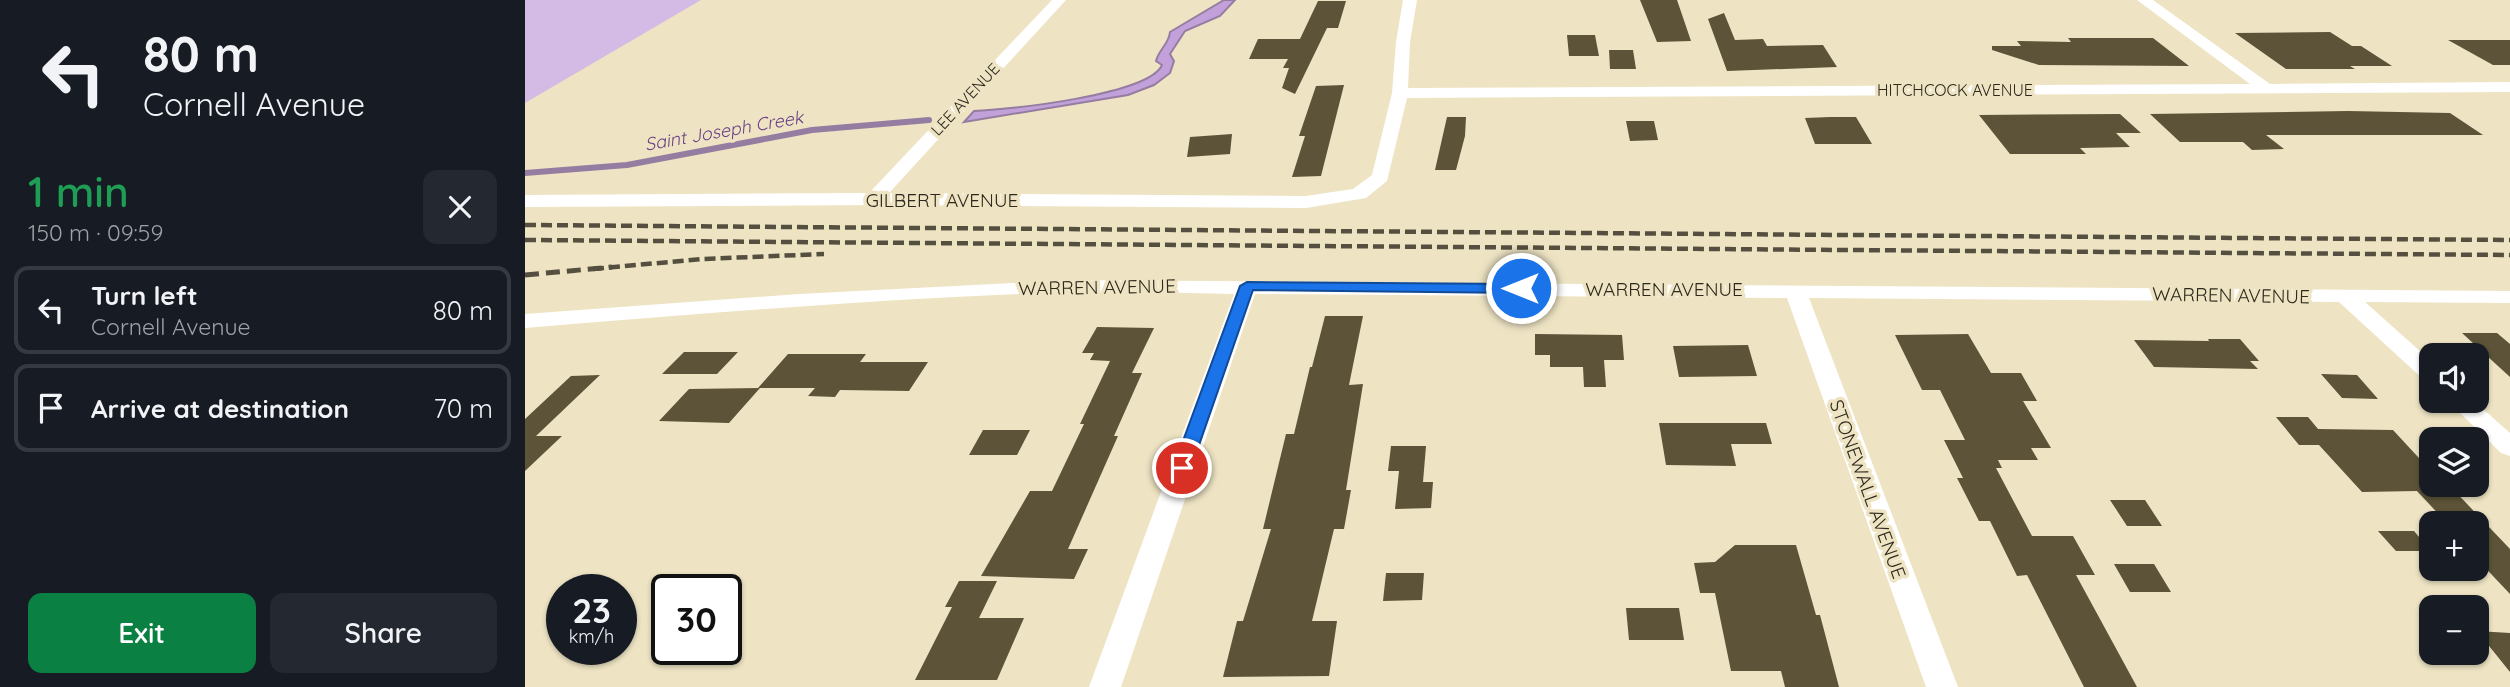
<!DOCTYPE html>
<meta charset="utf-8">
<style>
body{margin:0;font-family:Quicksand,sans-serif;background:#242831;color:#f1f3f6;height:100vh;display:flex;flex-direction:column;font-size:26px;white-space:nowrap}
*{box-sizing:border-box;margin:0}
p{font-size:23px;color:#9ea1a6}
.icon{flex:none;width:38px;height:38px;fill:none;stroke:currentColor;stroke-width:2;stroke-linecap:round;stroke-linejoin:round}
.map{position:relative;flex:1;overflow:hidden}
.drawer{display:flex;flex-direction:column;background:#171b24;width:525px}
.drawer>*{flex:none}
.guide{background:#171b24;color:#f1f3f6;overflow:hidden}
.buttons{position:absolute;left:1894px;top:343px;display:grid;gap:14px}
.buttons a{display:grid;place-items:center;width:70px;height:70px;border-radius:14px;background:#171b24;box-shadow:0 2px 5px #0004;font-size:35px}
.speed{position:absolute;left:21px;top:574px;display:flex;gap:14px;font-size:35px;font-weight:700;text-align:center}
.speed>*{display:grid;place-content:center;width:91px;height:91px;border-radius:50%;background:#171b24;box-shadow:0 2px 5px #0004;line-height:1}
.speed small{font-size:18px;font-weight:400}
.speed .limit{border:4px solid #111;border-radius:10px;background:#fff;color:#111}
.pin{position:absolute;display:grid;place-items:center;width:60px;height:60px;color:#fff;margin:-30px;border:4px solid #fff;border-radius:50%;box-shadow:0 2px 7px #0007}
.me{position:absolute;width:77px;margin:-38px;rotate:270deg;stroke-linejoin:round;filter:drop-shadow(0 0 5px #0008)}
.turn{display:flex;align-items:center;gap:24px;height:147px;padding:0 28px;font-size:32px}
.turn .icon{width:91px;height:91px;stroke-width:2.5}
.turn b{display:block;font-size:49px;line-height:60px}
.round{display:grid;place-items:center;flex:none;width:74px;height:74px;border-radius:14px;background:#242831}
.head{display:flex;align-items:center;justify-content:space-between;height:119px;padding:0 28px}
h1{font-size:42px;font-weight:600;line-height:52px;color:#1e9e55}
.button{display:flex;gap:14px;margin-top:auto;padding:14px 28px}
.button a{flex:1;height:80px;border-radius:14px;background:#0b8043;color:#fff;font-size:28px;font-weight:600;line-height:80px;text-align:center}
.button a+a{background:#242831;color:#f1f3f6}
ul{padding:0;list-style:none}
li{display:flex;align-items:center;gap:21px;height:88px;margin:0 14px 10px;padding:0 14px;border:4px solid #363941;border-radius:14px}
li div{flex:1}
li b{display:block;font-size:26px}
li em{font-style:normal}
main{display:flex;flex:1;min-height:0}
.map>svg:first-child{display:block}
.green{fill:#d4bbe6}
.water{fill:#c2a1da;stroke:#957da1;stroke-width:2}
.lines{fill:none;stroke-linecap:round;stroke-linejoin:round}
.stream{stroke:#957da1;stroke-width:6}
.building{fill:#5c5338}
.minor{fill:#fff;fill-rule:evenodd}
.rail-far1{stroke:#544f3f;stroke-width:4.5;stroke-dasharray:11 5;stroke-linecap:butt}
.rail{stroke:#544f3f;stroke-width:5;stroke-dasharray:14 7;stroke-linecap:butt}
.route{fill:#1a73e8;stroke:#114b97;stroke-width:2}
.labels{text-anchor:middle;stroke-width:7;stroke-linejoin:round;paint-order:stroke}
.far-street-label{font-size:16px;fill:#2d291d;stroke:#eee4c4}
.far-water-label{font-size:18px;font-style:italic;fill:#6b4086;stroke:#eee4c4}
.street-label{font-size:19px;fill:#2d291d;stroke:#eee4c4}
</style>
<main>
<section class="drawer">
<div class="guide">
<div class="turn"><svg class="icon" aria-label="left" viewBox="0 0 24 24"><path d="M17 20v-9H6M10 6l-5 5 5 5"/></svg><div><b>80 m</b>Cornell Avenue</div></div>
</div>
<div class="head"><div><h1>1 min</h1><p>150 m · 09:59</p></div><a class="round"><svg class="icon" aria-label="close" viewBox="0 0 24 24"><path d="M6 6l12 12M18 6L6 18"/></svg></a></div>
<ul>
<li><svg class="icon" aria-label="left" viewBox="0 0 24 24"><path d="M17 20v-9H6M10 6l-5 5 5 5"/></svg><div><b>Turn left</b><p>Cornell Avenue</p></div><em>80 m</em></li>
<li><svg class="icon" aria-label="arrive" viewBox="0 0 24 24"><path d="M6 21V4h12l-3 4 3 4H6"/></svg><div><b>Arrive at destination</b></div><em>70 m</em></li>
</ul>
<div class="button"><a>Exit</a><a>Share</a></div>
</section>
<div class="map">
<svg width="1985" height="687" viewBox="0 0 1985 687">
<rect width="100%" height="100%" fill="#eee4c4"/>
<path class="green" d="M0,0h176l-176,103z"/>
<path class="water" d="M699,0h11l-15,16 -35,15 -15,23 4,7 -4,12 -16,12 -26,10 -164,27 10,-11c33,-1 175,-16 188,-46l-6,-4c3,-12 13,-17 14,-29z"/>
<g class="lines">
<path class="stream" d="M0,173l102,-8 185,-35 117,-10"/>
</g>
<path class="building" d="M1115,0h37l14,41 -34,1z
M793,1h28l-8,27h-11l-32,66 -13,-6 7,-20h-6l5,-9h-39l9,-20h42z
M1199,13l11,27 28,-1 4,7 56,-1 14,22 -110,4 -19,-52z
M1805,32l22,14h9l31,20h-42l5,3h-69l-51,-36z
M1042,35h28l4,21h-30z
M1543,38h85l36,28 -150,-1 -47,-15v-4h29l-4,-5 54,1z
M1923,40h62v25h-17z
M1084,50h24l3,19h-26z
M819,85l-23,91 -29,1 13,-41h-6l17,-50z
M1823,111l102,2 33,22h-217l18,14 -32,1 -9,-8h-63l-30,-28z
M1595,114l21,19h-25l14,14 -50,1 6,6h-76l-31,-39z
M922,117h19l-1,19 -9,34h-21z
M1305,117h26l16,27h-57l-10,-26z
M1101,121h28l4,19 -28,1z
M707,134l-2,20 -43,3 3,-20z
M800,316h38l-14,69 14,-1 -17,106h5l-7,39h-10l-22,92h25l-8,55 -106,1 14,-56h6l28,-92h-8l23,-95h8l16,-67h2z
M572,327l57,1 -22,45h10l-28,63h4l-50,113h20l-14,30 -93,-3 49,-85h22l32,-67h-4l30,-63 -20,-1 4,-7h-12z
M1937,333h35l13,11v33z
M1010,334l87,1 2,25h-20l2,27h-22l-1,-20h-33v-12h-15z
M1443,334l23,39h30l16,28h-14l28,47h-20l7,12h-40l4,8h-6l36,68h41l22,39h-19l61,112h-53l-57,-112 -10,1 -27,-55h-11l-22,-43h6l-19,-38h21l-25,-50h-18l-27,-55z
M1683,339h32l19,22h-9l8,8 -104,-2 -20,-27 75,1z
M1223,345l9,31 -78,1 -6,-31z
M159,352h54l-21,22h-55z
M263,354h78l-6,8h68l-19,29 -69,-1 -5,7 -27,-1 7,-8h-57z
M1796,374l36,1 21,24 -36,-1z
M75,375l-64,61h26l-37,35v-52l46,-43z
M235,388l-31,35 -70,-2 30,-32z
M1751,417h32l10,12 75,1 38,41v14h18l61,64v45l-34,-36v-37h-31l-28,-30 -55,1 -43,-47h-20z
M1134,423h107l6,21h-41l5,22 -70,-1z
M458,430h47l-13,25h-48z
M866,446h35l-3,36h10l-2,26 -36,1 4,-38h-11z
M1585,500h35l17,26h-35z
M1853,531h36l17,20h-35z
M1210,545h61l20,70h4l19,72h-54l-4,-16h-50l-16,-78h-15l-6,-30 21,-1z
M1589,564h40l17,28h-41z
M861,573h38l-2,27 -39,1z
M434,581h38l-18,37h45l-27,62h-82l37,-73h-7z
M1101,608h53l5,32h-55z
M1952,631l33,2v39z"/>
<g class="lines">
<path class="minor" d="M527,0h14l-177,193 417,3 47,-7 19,-14 20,-82 4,-51 7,-42h14l-7,42 -2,46 842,-4 -113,-84h16l117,84 240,-2v10l-1103,6 -20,83 -21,17 -60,10 -432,-3 -349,2v-12l344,-2z
M548,280l1437,11v12l-145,-1 66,59v20l-8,-2 -84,-77 -530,-4 149,389h-32l-139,-389 -532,-4 -134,393h-32l145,-393c-55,-1 -110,-3 -165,-2 -181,6 -363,21 -544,36v-14l274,-20z
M1923,401h26l36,32v23l-9,-3z"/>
<path class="rail-far1" d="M0,225l1985,15
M0,240l1985,15
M68,269l109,-10 122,-5"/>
<path class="rail" d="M0,275l87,-8"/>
</g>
<path class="route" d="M722,282l274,2 8,4 -8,5 -268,-3 -62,178 -2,4h-13l-3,-4 67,-182z"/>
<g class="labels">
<g class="far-street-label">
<text x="1430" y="96">HITCHCOCK AVENUE</text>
<text transform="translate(440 99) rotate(-47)" y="6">LEE AVENUE</text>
</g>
<g class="far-water-label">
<text transform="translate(199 131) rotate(-10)" y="6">Saint Joseph Creek</text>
</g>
<g class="street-label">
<text x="417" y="207">GILBERT AVENUE</text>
<text transform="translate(572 287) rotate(-1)" y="7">WARREN AVENUE</text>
<text x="1139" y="296">WARREN AVENUE</text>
<text transform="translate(1706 295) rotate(1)" y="7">WARREN AVENUE</text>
<text transform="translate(1343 489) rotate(70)" y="7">STONEWALL AVENUE</text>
</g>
</g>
</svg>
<div class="buttons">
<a><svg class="icon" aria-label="sound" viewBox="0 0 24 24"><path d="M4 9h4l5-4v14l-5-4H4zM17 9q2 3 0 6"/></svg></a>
<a><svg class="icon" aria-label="layers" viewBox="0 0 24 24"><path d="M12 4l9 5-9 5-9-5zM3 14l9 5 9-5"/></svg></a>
<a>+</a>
<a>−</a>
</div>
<div class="speed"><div>23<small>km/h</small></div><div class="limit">30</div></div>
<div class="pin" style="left:657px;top:468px;background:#d93025"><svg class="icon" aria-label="arrive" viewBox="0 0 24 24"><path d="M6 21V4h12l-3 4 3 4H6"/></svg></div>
<svg class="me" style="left:996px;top:288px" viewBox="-20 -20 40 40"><circle r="17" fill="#1a73e8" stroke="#fff" stroke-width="3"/><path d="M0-11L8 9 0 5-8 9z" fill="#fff"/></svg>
</div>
</main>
